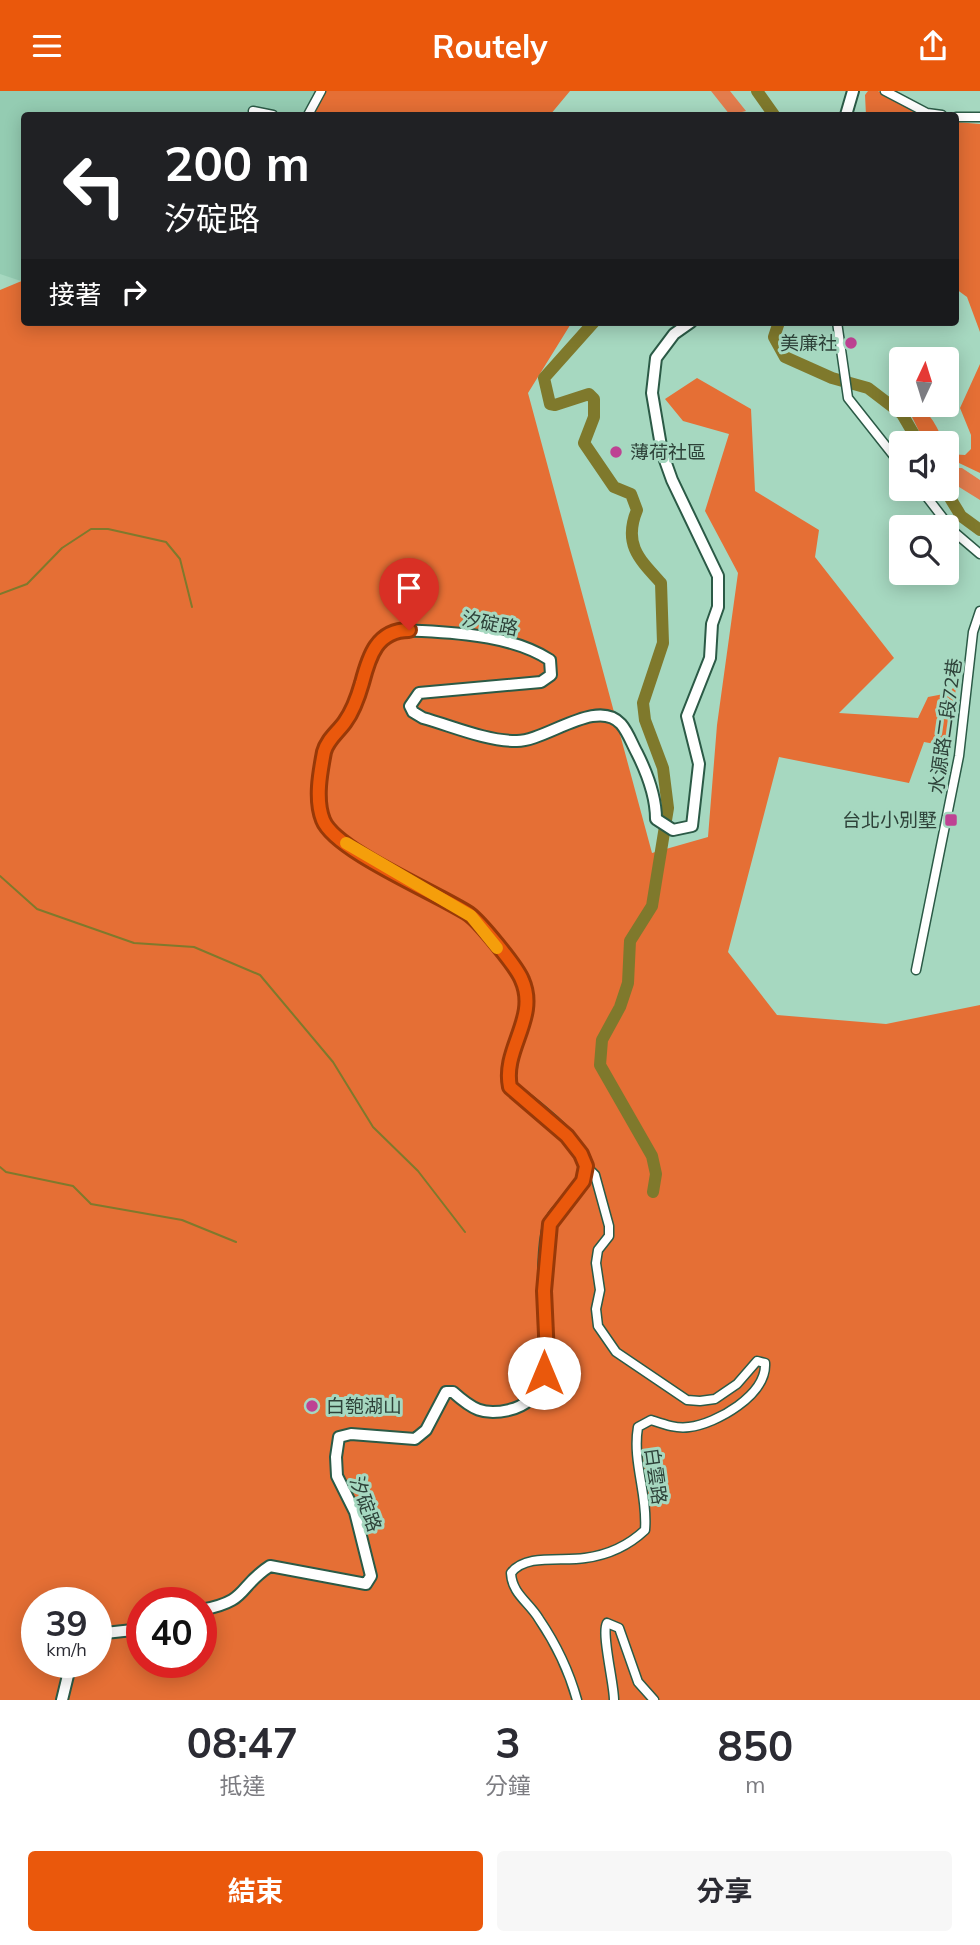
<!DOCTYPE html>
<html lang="zh-TW">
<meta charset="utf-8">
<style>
body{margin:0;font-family:Mulish,"Noto Sans TC",sans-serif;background:#f7f7f7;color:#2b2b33;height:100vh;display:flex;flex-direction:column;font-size:26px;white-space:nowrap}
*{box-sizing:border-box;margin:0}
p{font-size:23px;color:#7c7c81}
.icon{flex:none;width:38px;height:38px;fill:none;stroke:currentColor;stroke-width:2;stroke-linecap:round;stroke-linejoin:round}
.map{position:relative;height:1609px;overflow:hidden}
.details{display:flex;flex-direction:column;background:#fff;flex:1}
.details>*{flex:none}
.banner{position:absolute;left:21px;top:21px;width:938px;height:214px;border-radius:7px;box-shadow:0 4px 18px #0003;background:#202124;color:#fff;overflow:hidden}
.needle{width:46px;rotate:4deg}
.buttons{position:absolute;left:889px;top:256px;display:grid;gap:14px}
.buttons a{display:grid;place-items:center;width:70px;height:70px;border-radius:7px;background:#fff;box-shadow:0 4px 18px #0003;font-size:35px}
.speed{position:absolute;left:21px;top:1496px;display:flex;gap:14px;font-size:35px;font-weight:700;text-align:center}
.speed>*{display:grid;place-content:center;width:91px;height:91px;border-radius:50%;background:#fff;box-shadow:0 4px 18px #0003;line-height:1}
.speed small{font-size:18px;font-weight:400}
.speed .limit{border:10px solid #d22;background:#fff;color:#111}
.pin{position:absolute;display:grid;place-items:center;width:60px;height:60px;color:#fff;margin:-72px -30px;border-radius:50% 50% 50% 0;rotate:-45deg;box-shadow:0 0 7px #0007}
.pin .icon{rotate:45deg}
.me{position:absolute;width:77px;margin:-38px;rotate:0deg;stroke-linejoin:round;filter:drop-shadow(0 0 5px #0008)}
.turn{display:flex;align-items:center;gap:24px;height:147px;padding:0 28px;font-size:32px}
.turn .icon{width:91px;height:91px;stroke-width:2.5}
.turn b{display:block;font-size:49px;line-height:60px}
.then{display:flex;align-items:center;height:66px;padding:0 28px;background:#0003;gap:14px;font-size:26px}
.eta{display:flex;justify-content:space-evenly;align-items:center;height:119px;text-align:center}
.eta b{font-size:42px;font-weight:700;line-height:49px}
.button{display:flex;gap:14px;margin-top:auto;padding:14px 28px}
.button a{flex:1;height:80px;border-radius:7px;background:#ea580c;color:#fff;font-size:28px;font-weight:700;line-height:80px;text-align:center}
.button a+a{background:#f7f7f7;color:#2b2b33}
header{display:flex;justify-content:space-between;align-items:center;height:91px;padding:0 28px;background:#ea580c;color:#fff;font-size:32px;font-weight:700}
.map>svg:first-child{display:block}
.built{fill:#94ccb2}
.green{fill:#e37c4d}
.forest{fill:#e56f35;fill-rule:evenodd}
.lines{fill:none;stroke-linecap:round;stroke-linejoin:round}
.stream{stroke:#7f792c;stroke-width:2}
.river{stroke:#7f792c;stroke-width:12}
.street-casing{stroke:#2b5a46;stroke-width:11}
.secondary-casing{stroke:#2b5a46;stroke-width:14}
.street{stroke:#fff;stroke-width:8}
.secondary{stroke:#fff;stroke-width:10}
.route-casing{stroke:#983908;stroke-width:18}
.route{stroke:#ea580c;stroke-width:12}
.slow{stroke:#f59e0b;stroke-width:12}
.poi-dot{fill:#be4293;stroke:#a6d8c0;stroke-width:2.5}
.labels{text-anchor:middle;stroke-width:6;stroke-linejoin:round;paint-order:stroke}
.poi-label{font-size:19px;fill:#2e4239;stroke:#a6d8c0;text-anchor:end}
.street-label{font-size:19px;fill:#2e4239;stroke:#a6d8c0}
</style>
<header><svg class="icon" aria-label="menu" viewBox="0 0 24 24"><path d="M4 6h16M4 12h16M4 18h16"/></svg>Routely<svg class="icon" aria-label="share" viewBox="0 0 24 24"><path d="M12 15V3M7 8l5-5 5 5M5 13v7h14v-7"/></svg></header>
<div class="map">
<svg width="980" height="1609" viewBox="0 0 980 1609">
<rect width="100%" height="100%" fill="#a6d8c0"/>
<path class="built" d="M0,0h324l-14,24h-286v165l-3,1 -21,-7z"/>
<path class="green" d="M711,0h19l16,20 -16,4z
M953,377h9l18,12v20l-29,-18z"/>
<path class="forest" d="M324,0h246l-20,24h-240z
M868,0h10l46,24h-58l-1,-20z
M956,31l24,2v208l-13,-35 -11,-8z
M24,189v42h548l-44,71 124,460 56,-16 9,-112 21,-152 -33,-62 24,-77 -46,-13 -18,-22 32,-21 54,31 4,82 64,39 -4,27 79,101 -55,55 79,5 10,-21 21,-4 8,-10 -11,63 -22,-4 -15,41 -130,-26 -51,195 49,63 109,9 94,-19v695h-980v-1410zM37,1512h59v60h-59zM142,1512h59v60h-59z
M980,273v109l-21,-10 -12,1v-14l1,4 17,1 6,-6v-14l-11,-27z
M906,314c21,-2 31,21 38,38h-19z"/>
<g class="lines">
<path class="stream" d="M0,503l27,-10 35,-36 29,-19h17l58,13 14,17 12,48
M0,785l37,33 97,34 60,4 66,28 73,87 40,65 45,44 47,61
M0,1076l6,5 67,14 18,18 91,16 54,22"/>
<path class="river" d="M757,0l17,24
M594,231l-50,56 6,26 5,1 34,-11 5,5v18l-10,26 30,44 17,7 6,16c-14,34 2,49 24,73l2,60 -20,60 2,17 18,48 5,40 -16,98 -22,35 -2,42 -8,24 -18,33 -2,25 52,91 4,18 -3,18
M779,231l-5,15 11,20 47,21 36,10 34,26 17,29
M944,397l17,28 19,14"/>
<defs>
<path id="street" d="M885,0l42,22 15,2
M253,20l20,4
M308,24l13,-24
M956,26h24
M837,231l11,76 53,67
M920,397l33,43 27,23
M916,879l43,-214 14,-124 7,-21
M577,1609c-8,-29 -21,-56 -38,-81 -10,-17 -27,-25 -28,-46 15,-20 52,-11 74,-15 23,-3 43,-12 60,-28 3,-35 -13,-68 -7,-103l13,-7c12,4 25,9 38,7 27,-3 78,-32 76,-64l-8,-2 -20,23 -22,15 -15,2 -13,-1 -71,-48 -18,-26 -2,-17 4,-19 -4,-27 2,-13 11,-14v-10l-14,-51 -9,-9
M614,1609c0,-17 -13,-67 -7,-77l12,5 19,54 16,18"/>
<path id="secondary" d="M846,24l7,-24
M201,1519c49,-9 36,-23 69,-44l96,18 5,-8 -16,-64 -18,-36 -1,-19 3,-20 12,-3 64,5 11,-9 20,-38h7c19,17 30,24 56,18 42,-10 35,-51 35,-84 0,-27 -2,-76 5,-101 7,-21 43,-37 36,-63 -8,-25 -53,-59 -74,-75 -9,-38 28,-70 11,-108 -5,-12 -43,-58 -54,-65 -29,-19 -135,-66 -145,-95 -7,-20 -3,-48 2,-68 2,-13 15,-20 21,-30 9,-14 13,-29 18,-44 10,-37 19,-48 58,-46 41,2 93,6 128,29l1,15 -10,7 -122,11 -9,13 3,6 10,6c29,8 63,23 93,23 29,1 81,-44 105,-17 7,8 11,20 16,29 10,20 19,43 19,66l17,11 19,-4 7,-62 -12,-48 23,-58 2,-34 6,-17v-31l-46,-96 -10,-28 -10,-59 4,-35 18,-24 17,-12
M96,1543l46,-5
M62,1609l9,-37"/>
</defs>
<use href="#street" class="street-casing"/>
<use href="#secondary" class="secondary-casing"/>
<use href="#street" class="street"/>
<use href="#secondary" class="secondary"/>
</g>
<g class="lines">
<defs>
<path id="route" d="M409,539c-32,0 -40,26 -47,53 -4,14 -9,28 -17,39 -7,10 -18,18 -21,30 -4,21 -9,48 -1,68 12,31 116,74 146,94 11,8 48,53 53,66 17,38 -20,69 -12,107l57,49 14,18 5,12 -3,15 -33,43 -6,67 3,65 -3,17"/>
</defs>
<use href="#route" class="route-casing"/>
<use href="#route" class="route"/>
<path class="slow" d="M346,752l125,73 26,32"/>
</g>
<g class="poi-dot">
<circle cx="851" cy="252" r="7"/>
<circle cx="616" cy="361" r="7"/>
<rect x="944" y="722" width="14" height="14" rx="3.5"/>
<circle cx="312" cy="1315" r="7"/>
</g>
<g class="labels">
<g class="poi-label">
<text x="837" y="259">美廉社</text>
<text x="630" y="368" text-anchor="start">薄荷社區</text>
<text x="937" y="736">台北小別墅</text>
<text x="326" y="1322" text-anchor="start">白匏湖山</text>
</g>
<g class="street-label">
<text transform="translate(490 532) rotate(11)" y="7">汐碇路</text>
<text transform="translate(945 635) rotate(-82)" y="7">水源路二段72巷</text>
<text transform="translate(656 1385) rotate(82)" y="7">白雲路</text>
<text transform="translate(366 1413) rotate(70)" y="7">汐碇路</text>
</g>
</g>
</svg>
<div class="buttons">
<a><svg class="needle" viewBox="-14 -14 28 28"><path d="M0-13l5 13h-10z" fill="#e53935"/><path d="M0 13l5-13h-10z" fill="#7c7c81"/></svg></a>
<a><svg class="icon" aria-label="sound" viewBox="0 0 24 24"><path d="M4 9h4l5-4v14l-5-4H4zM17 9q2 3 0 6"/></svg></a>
<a><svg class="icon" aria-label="search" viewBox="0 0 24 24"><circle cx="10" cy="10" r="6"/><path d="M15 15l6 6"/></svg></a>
</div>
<div class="speed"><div>39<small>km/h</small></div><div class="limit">40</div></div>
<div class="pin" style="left:409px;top:539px;background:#d93025"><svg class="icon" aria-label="arrive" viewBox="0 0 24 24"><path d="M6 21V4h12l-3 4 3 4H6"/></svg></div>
<svg class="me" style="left:544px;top:1282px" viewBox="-20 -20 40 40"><circle r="19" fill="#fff"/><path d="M0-13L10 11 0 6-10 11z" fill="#ea580c"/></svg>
<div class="banner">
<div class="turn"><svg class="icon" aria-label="left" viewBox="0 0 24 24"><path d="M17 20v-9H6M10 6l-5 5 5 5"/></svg><div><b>200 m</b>汐碇路</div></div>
<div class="then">接著<svg class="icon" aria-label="right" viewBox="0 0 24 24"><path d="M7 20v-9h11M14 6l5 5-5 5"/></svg></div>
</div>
</div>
<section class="details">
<div class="eta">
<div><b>08:47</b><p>抵達</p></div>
<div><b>3</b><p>分鐘</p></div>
<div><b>850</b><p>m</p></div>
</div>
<div class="button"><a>結束</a><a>分享</a></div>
</section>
